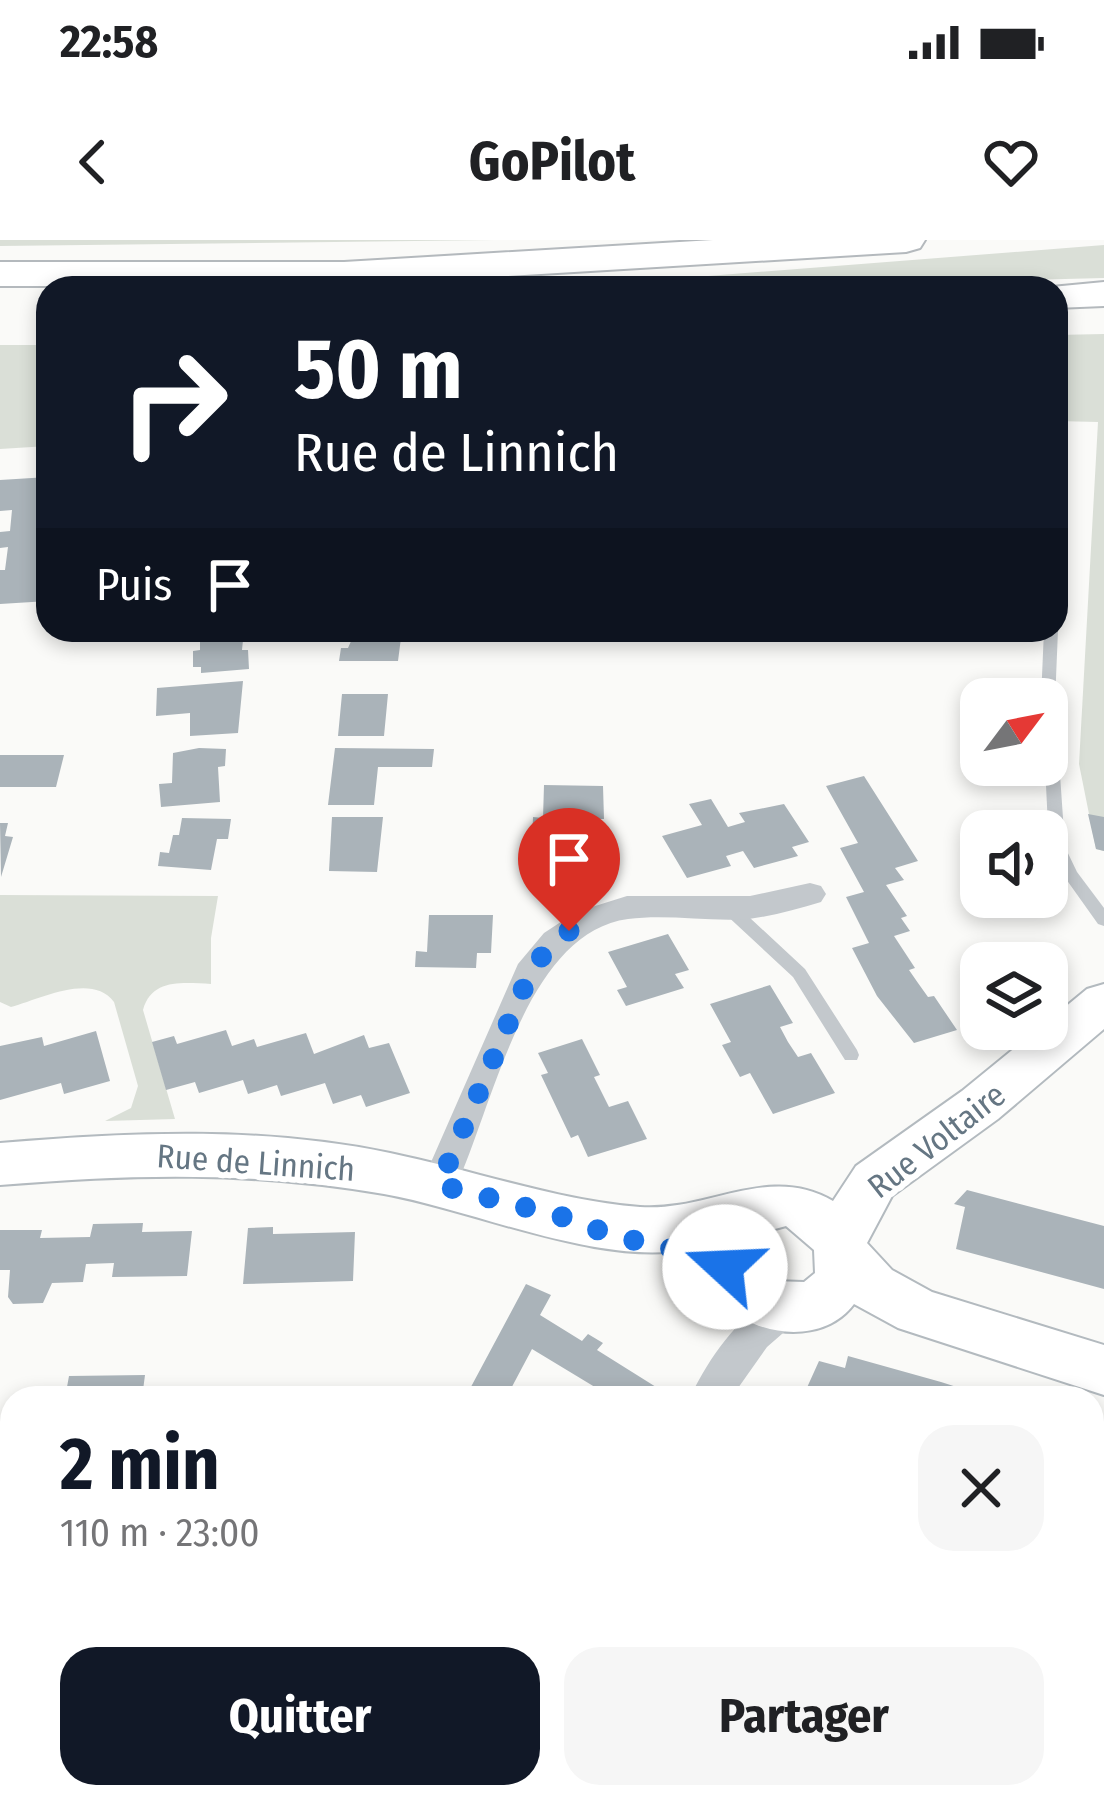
<!DOCTYPE html>
<html lang="fr">
<meta charset="utf-8">
<style>
body{margin:0;font-family:"Fira Sans Condensed",sans-serif;background:#f6f6f6;color:#202124;height:100vh;display:flex;flex-direction:column;font-size:45px;white-space:nowrap}
*{box-sizing:border-box;margin:0}
p{font-size:39px;color:#757577}
.icon{flex:none;width:66px;height:66px;fill:none;stroke:currentColor;stroke-width:2;stroke-linecap:round;stroke-linejoin:round}
.map{position:relative;flex:1;overflow:hidden}
.details{position:absolute;left:0px;top:1146px;width:1104px;height:423px;display:flex;flex-direction:column;background:#fff;border-radius:36px 36px 0 0;box-shadow:0 6px 18px #0003}
.details>*{flex:none}
.top-card{position:absolute;left:36px;top:36px;width:1032px;height:366px;border-radius:36px;box-shadow:0 6px 18px #0003;background:#111827;color:#fff;overflow:hidden}
.needle{width:78px;rotate:58deg}
.tools{position:absolute;left:960px;top:438px;display:grid;gap:24px}
.tools a{display:grid;place-items:center;width:108px;height:108px;border-radius:24px;background:#fff;box-shadow:0 6px 18px #0003;font-size:60px}
.pin{position:absolute;display:grid;place-items:center;width:102px;height:102px;color:#fff;margin:-123px -51px;border-radius:50% 50% 50% 0;rotate:-45deg;box-shadow:0 0 12px #0007}
.pin .icon{rotate:45deg}
.me{position:absolute;width:132px;margin:-66px;rotate:290deg;stroke-linejoin:round;filter:drop-shadow(0 0 9px #0008)}
.turn{display:flex;align-items:center;gap:42px;height:252px;padding:0 60px;font-size:54px}
.turn .icon{width:156px;height:156px;stroke-width:2.5}
.turn b{display:block;font-size:84px;line-height:102px}
.then{display:flex;align-items:center;height:114px;padding:0 60px;background:#0003;gap:24px;font-size:45px}
.round{display:grid;place-items:center;flex:none;width:126px;height:126px;border-radius:36px;background:#f6f6f6}
.summary{display:flex;align-items:center;justify-content:space-between;height:204px;padding:0 60px}
h1{font-size:72px;font-weight:700;line-height:90px;color:#111827}
.primary-button{display:flex;gap:24px;margin-top:auto;padding:24px 60px}
.primary-button a{flex:1;height:138px;border-radius:36px;background:#111827;color:#fff;font-size:48px;font-weight:700;line-height:138px;text-align:center}
.primary-button a+a{background:#f6f6f6;color:#202124}
.status{display:flex;justify-content:space-between;align-items:center;height:84px;padding:0 60px;background:#fff;direction:ltr}
.status svg{height:33px;fill:currentColor}
header{display:flex;justify-content:space-between;align-items:center;height:156px;padding:0 60px;background:#fff;font-size:54px;font-weight:700}
.map>svg:first-child{display:block}
.green{fill:#dadfd7}
.building{fill:#aab3b9}
.lines{fill:none;stroke-linecap:round;stroke-linejoin:round}
.secondary-casing{stroke:#b3babf;stroke-width:4}
.highway-casing{stroke:#b4b9bd;stroke-width:4}
.lane{fill:#c3c8cc;fill-rule:evenodd}
.street{fill:#c3c8cc;fill-rule:evenodd}
.secondary{fill:#fff;fill-rule:evenodd}
.highway{fill:#fff;fill-rule:evenodd}
.route{stroke:#1a73e8;stroke-width:21;stroke-dasharray:0 37.8}
.labels{text-anchor:middle;stroke-width:12;stroke-linejoin:round;paint-order:stroke}
.street-label{font-size:33px;fill:#657683;stroke:#fff}
</style>
<div class="status"><b>22:58</b><svg viewBox="0 0 49 12"><path d="M0 12V9h3v3zM5 12V6h3v6zM10 12V3h3v9zM15 12V0h3v12zM26 1h20v11H26zM47 4h2v5h-2z"/></svg></div>
<header><svg class="icon" aria-label="back" viewBox="0 0 24 24"><path d="M15 5l-7 7 7 7"/></svg>GoPilot<svg class="icon" aria-label="heart" viewBox="0 0 24 24"><path d="M12 20l-8-8c-3-5 5-10 8-4 3-6 11-1 8 4z"/></svg></header>
<div class="map">
<svg width="1104" height="1567" viewBox="0 0 1104 1567">
<rect width="100%" height="100%" fill="#fafaf8"/>
<path class="green" d="M0,0h495l-495,6z
M1104,5v33l-393,10 -3,-12z
M1104,94v517l-8,-2 -17,-85 19,-342 -42,-1v-86z
M0,105h48v101l-48,3z
M0,655l218,1 -7,42v46c-28,-1 -59,-6 -68,26l32,109 -70,2 26,-13 7,-22 -24,-84c-22,-30 -74,-3 -103,5l-11,-5z"/>
<path class="building" d="M48,237v124l-48,3v-34h5l3,-23 -8,1v-16l10,-1 2,-21 -12,1v-31z
M200,390h44l-2,20h6l1,19 -48,4v-6h-8v-16l7,-1z
M356,390h46l-4,31h-59l2,-13h7z
M243,441l-5,52 -48,3v-23l-34,3 1,-28z
M342,454h46l-4,42h-46z
M199,508l27,1 -1,17 -7,1 2,35 -59,5 -2,-23 13,-1 1,-30z
M335,508l99,1 -2,18h-54l-4,38h-46z
M0,515h64l-8,32h-56z
M864,536l54,85 -23,7 9,12 -18,5 21,31 -6,2 9,13 -16,5 21,32 -6,2 9,13 10,14 6,-1 23,34 -43,13 -37,-47 -25,-48 17,-5 -23,-46 18,-5 -24,-44 18,-5 -32,-57z
M544,545l59,1 1,33h-14v26h14v36l-63,-1 1,-35h-10l1,-28 10,1z
M711,559l17,28 17,-5 -6,-9 45,-9 25,38 -17,5 6,9 -7,2 -37,10 -11,-17 -17,5 5,10 -44,12 -25,-42 40,-11 -13,-21z
M1088,574l16,3v34l-8,-2z
M332,577h51l-6,55 -48,-1z
M182,578l49,1 -3,20h-11l-6,31 -53,-4 2,-14 9,1 4,-18h6z
M0,583h8l-3,13 8,1 -12,40z
M429,675h64l-2,38h-14l-1,15 -61,-1 1,-16 11,1z
M668,694l21,36 -14,4 9,14 -58,18 -9,-16 10,-3 -19,-35z
M770,745l23,38 -13,4 8,15 10,15 13,-4 24,40 -62,21 -23,-41 -10,4 -18,-32 9,-3 -21,-38z
M226,790l6,16 22,-7 3,8 49,-14 8,21 50,-19 5,13 20,-5 21,50 -44,14 -5,-12 -28,9 -8,-21 -44,13 -4,-11 -29,9 -5,-14 -44,13 -4,-11 -29,8 -14,-48 22,-6 3,8z
M96,791l14,50 -46,13 -3,-11 -61,17v-54l42,-9 2,9z
M582,799l18,36 -6,2 15,30 19,-6 19,38 -59,18 -10,-22 -7,3 -30,-63 7,-2 -10,-20z
M967,950l137,36v63l-148,-40 9,-42 -11,-3z
M143,983l-1,9 50,-1 -5,45 -75,1 2,-14 -28,1 -3,18 -31,1 -9,20 -30,1 -5,-7 2,-27h-10v-40h42l-2,8 50,-1 3,-13z
M273,987v7l82,-2 -2,49 -110,3 5,-56z
M526,1044l25,11 -11,20 42,26 6,-7 15,9 -6,7 67,42 -5,6h-46l-81,-49 -26,49h-41z
M848,1116l93,26 50,16h-166l-20,-6 14,-31 26,7z
M145,1135l-3,23h-77l4,-22z
M1092,1185l12,4v66l-12,-4z
M248,1557h207l-1,10h-208z
M665,1557h71l28,9 -102,1z
M1031,1557h48l-1,10h-49z"/>
<g class="lines">
<defs>
<path id="secondary" d="M1104,744v45l-106,90 -106,77 -25,47 25,27 40,22 172,53v50l-206,-67 -44,-24c-44,59 -161,17 -155,-57 -91,24 -223,-37 -315,-53 -134,-23 -250,-20 -384,-9v-42c131,-11 261,-17 390,10 83,17 165,47 250,54 68,5 129,-44 193,-6l23,-35 106,-75 76,-62h9v-7l40,-33zM786,986l28,24 1,23 -11,9 -31,-1c-19,-11 -29,-27 -16,-47z"/>
<path id="highway" d="M713,0h212l-5,8 -14,4 -562,34h-344v-24h344z
M1104,42v24l-48,2v-20h-15z"/>
</defs>
<use href="#secondary" class="secondary-casing"/>
<use href="#highway" class="highway-casing"/>
<path class="lane" d="M1056,387l2,3 -3,72 10,145 12,25 27,36v18l-6,-2 -32,-45 -17,-32 -4,-82h2v-66h-6l3,-69h12z
M729,662l6,2 70,65 52,81 2,5 -2,5h-12l-52,-83 -70,-65 -2,-4 2,-4z"/>
<path class="street" d="M810,643l11,3 5,8 -5,8c-23,7 -49,14 -72,17 -40,3 -81,-5 -121,0 -105,14 -136,195 -176,276l-13,5 -13,-5 -5,-10 97,-221 26,-31 32,-21 51,-16h123z
M785,1052l13,4 6,12 -6,12 -31,27 -36,51h-41c17,-38 54,-92 95,-106z
M538,1557h44l-1,10h-44z"/>
<use href="#secondary" class="secondary"/>
<use href="#highway" class="highway"/>
</g>
<g class="lines">
<path class="route" d="M569,691l-35,33 -95,221 128,33 44,17 83,19 34,20 -3,-7"/>
</g>
<g class="labels">
<g class="street-label">
<text transform="translate(936 900) rotate(-38)" y="12">Rue Voltaire</text>
<text transform="translate(256 922) rotate(4)" y="12">Rue de Linnich</text>
</g>
</g>
</svg>
<div class="tools">
<a><svg class="needle" viewBox="-14 -14 28 28"><path d="M0-13l5 13h-10z" fill="#e53935"/><path d="M0 13l5-13h-10z" fill="#757577"/></svg></a>
<a><svg class="icon" aria-label="sound" viewBox="0 0 24 24"><path d="M4 9h4l5-4v14l-5-4H4zM17 9q2 3 0 6"/></svg></a>
<a><svg class="icon" aria-label="layers" viewBox="0 0 24 24"><path d="M12 4l9 5-9 5-9-5zM3 14l9 5 9-5"/></svg></a>
</div>
<div class="pin" style="left:569px;top:691px;background:#d93025"><svg class="icon" aria-label="arrive" viewBox="0 0 24 24"><path d="M6 21V4h12l-3 4 3 4H6"/></svg></div>
<svg class="me" style="left:725px;top:1027px" viewBox="-20 -20 40 40"><circle r="19" fill="#fff"/><path d="M0-13L10 11 0 6-10 11z" fill="#1a73e8"/></svg>
<div class="top-card">
<div class="turn"><svg class="icon" aria-label="right" viewBox="0 0 24 24"><path d="M7 20v-9h11M14 6l5 5-5 5"/></svg><div><b>50 m</b>Rue de Linnich</div></div>
<div class="then">Puis<svg class="icon" aria-label="arrive" viewBox="0 0 24 24"><path d="M6 21V4h12l-3 4 3 4H6"/></svg></div>
</div>
<section class="details">
<div class="summary"><div><h1>2 min</h1><p>110 m · 23:00</p></div><a class="round"><svg class="icon" aria-label="close" viewBox="0 0 24 24"><path d="M6 6l12 12M18 6L6 18"/></svg></a></div>
<div class="primary-button"><a>Quitter</a><a>Partager</a></div>
</section>
</div>
